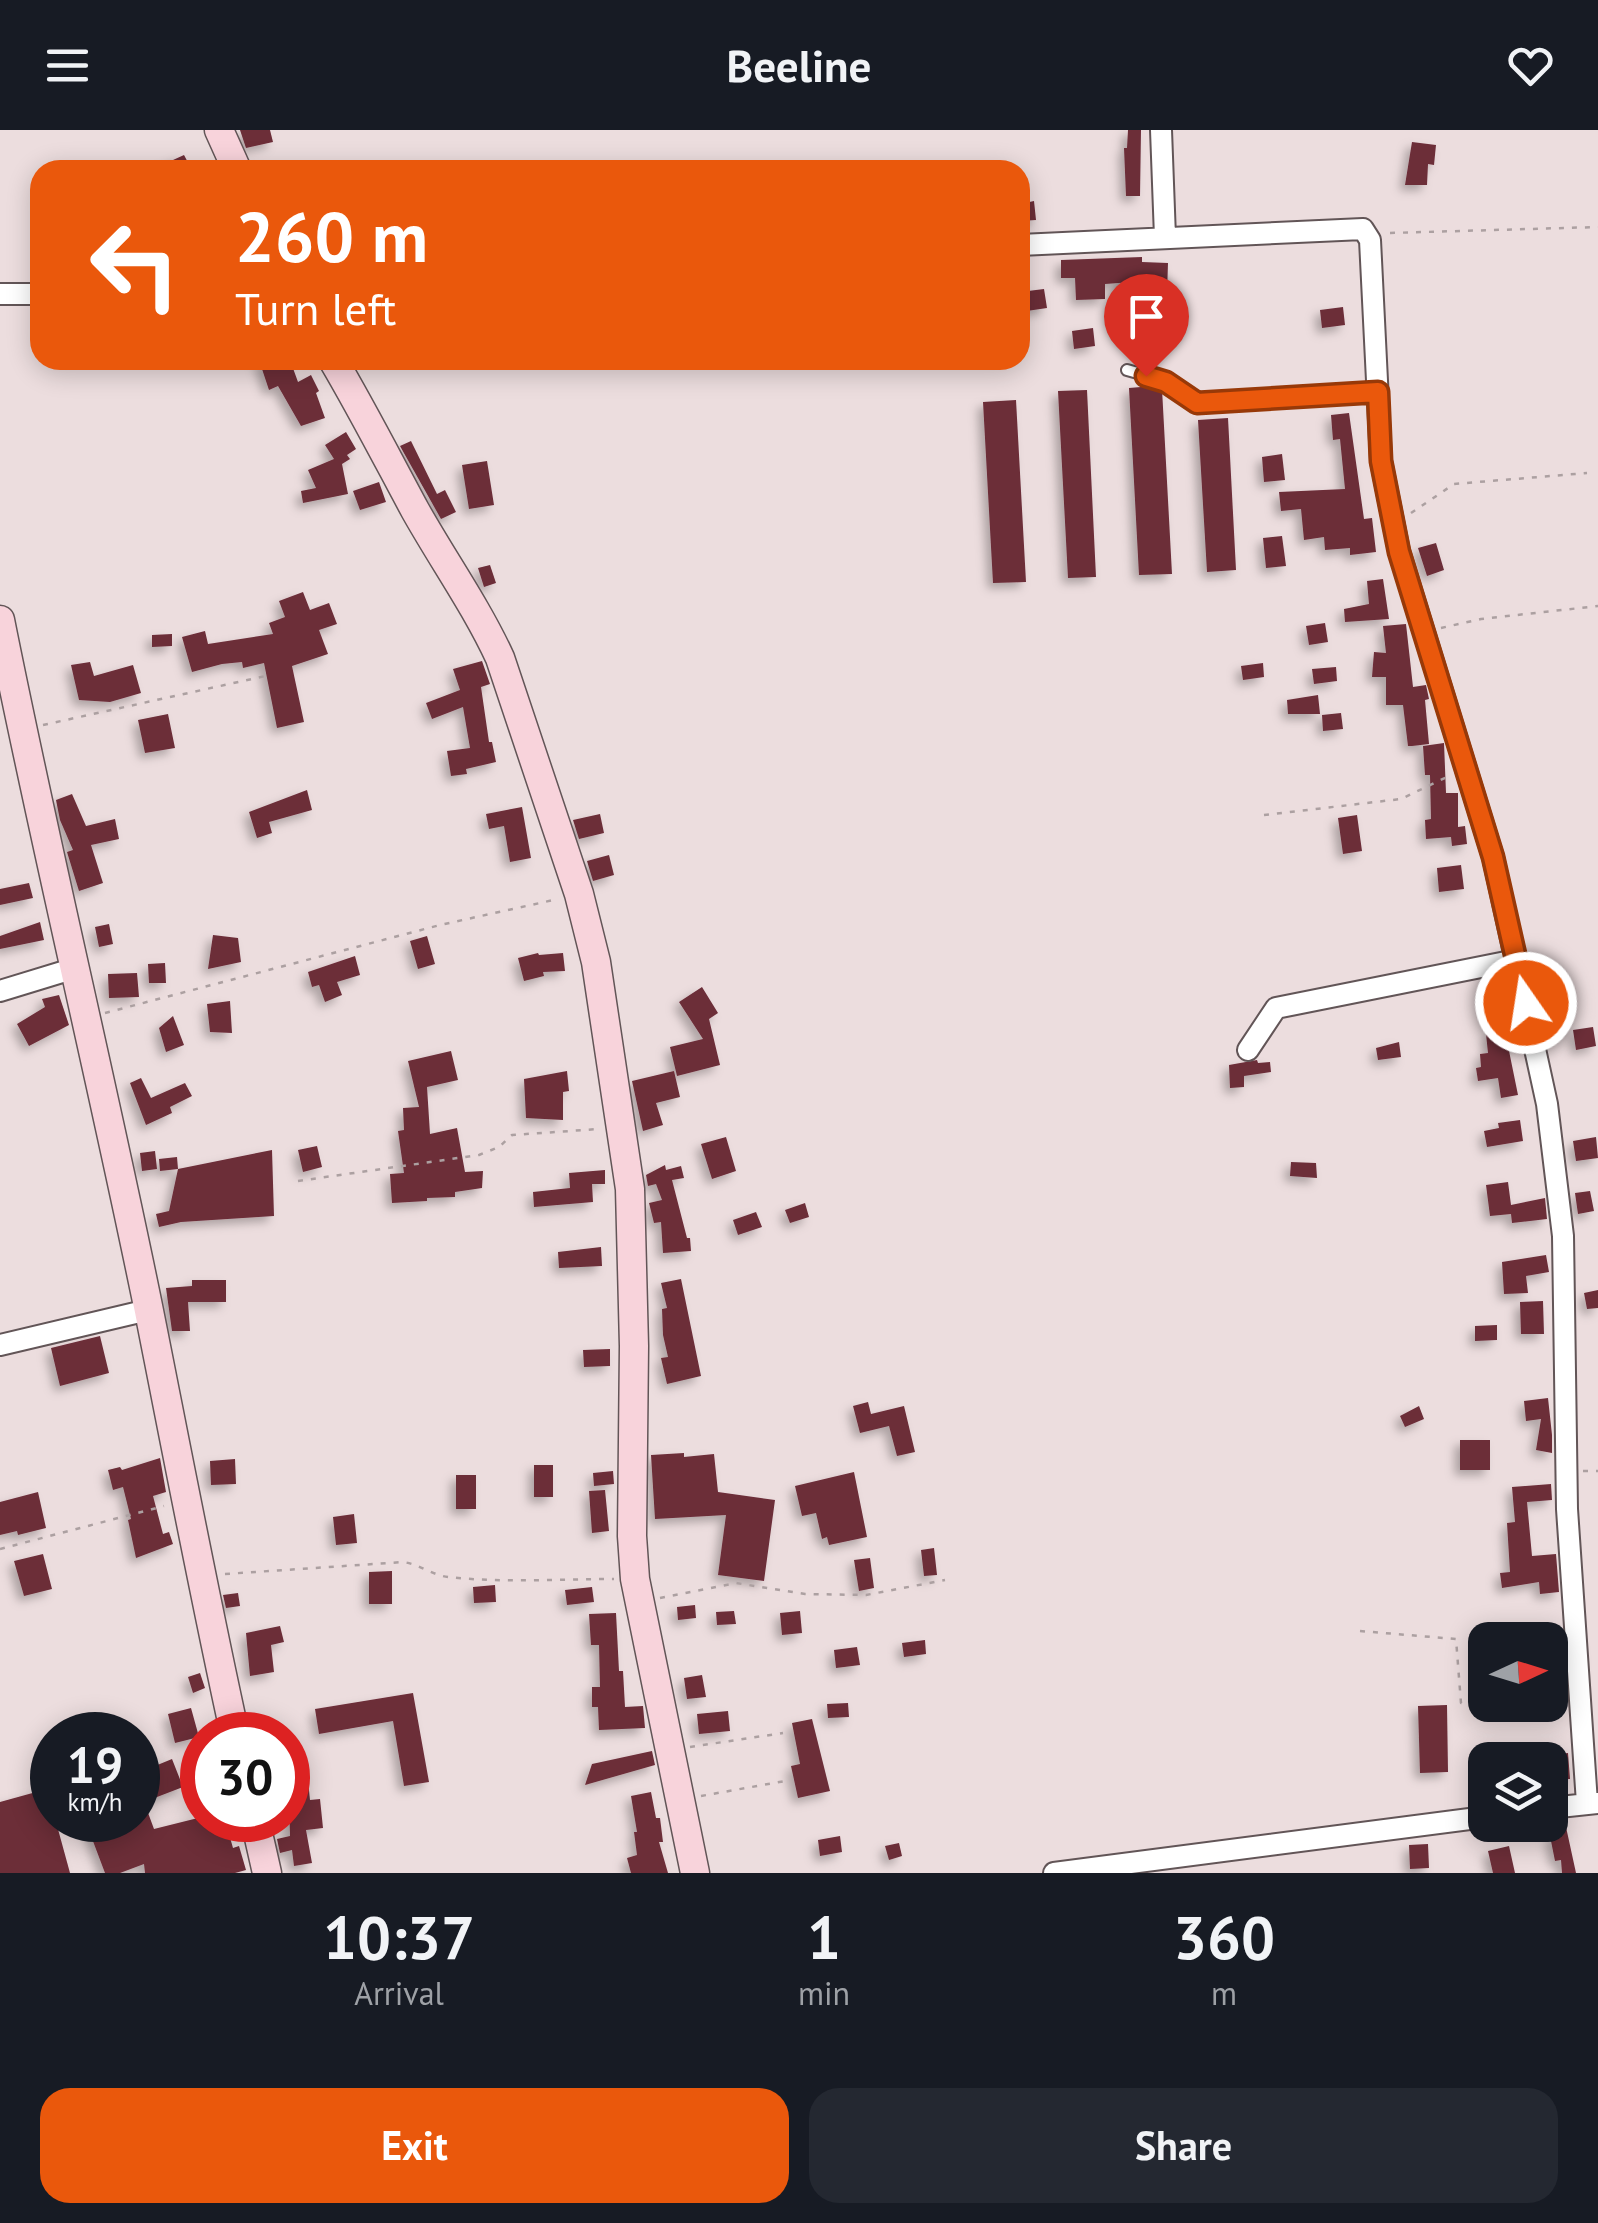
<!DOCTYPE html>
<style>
body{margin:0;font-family:"PT Sans",sans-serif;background:#242831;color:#f1f3f6;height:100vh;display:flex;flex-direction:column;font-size:38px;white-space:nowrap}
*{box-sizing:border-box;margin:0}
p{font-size:32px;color:#9ea1a6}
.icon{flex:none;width:55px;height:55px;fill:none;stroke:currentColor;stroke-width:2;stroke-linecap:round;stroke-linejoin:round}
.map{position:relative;height:1743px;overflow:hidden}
.sheet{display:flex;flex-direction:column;background:#171b24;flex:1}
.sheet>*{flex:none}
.guide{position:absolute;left:30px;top:30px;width:1000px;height:210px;border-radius:30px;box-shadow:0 5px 25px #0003;background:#ea580c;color:#fff;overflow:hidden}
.needle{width:65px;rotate:86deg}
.controls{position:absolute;left:1468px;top:1492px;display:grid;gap:20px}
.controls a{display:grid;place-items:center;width:100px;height:100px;border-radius:20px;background:#171b24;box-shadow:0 5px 25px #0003;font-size:50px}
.speed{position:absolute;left:30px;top:1582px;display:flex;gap:20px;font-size:50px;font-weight:700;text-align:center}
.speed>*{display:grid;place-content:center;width:130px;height:130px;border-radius:50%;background:#171b24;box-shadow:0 5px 25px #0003;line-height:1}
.speed small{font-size:25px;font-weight:400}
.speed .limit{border:15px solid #d22;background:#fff;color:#111}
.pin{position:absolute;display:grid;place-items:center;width:85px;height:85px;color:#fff;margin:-102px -42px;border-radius:50% 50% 50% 0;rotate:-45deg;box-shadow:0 0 10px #0007}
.pin .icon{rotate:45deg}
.me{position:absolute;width:110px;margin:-55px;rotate:347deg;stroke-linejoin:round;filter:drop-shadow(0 0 8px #0008)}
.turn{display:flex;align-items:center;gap:35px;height:210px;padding:0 40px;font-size:45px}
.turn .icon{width:130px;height:130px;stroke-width:2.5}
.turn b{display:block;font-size:70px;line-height:85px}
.eta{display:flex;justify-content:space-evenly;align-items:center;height:170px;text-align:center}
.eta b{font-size:60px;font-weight:600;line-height:70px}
.primary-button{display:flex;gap:20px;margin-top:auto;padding:20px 40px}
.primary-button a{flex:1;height:115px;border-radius:30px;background:#ea580c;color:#fff;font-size:40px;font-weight:600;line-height:115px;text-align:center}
.primary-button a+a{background:#242831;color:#f1f3f6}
header{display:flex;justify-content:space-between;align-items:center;height:130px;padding:0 40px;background:#171b24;font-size:45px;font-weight:600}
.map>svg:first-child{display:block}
.building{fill:#6c2d39;filter:url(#shadow)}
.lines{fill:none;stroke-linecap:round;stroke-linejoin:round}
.lane-casing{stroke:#625557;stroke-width:14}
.street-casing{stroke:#625557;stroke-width:24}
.secondary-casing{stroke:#625557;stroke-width:31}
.path{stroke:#aca0a1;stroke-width:2.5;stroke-dasharray:5 8;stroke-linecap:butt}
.lane{stroke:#fff;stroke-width:10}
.street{stroke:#fff;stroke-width:20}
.secondary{stroke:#f8d3db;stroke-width:28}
.route-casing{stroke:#983908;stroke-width:25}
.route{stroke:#ea580c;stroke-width:18}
</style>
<header><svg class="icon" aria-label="menu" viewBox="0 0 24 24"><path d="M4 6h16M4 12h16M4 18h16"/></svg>Beeline<svg class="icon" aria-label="heart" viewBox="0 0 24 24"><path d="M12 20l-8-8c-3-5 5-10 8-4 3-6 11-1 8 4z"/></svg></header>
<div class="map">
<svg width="1598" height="1743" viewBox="0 0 1598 1743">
<defs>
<filter id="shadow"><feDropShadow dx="-5.5" dy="5.5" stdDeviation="5" flood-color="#0004"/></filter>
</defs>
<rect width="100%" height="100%" fill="#ecddde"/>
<path class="building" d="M240,0h30l3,12 -27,6z
M1128,0h13l-1,66h-14l-2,-48h3z
M1412,12l24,3 -2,20 -6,-1 -1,21h-22z
M184,25l8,15h-41z
M1034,71l2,19 -16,1v-17z
M1142,127v5l26,1 -1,30 -35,-2v-9l-27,2v15l-29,1 -1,-22h-14v-18z
M1044,159l3,19 -27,4v-20z
M1343,177l2,18 -23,3 -2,-18z
M1093,198l2,18 -21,3 -2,-18z
M259,230h31l8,22 13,-7 8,16 -3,2 9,25 -24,8 -23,-40 -9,4z
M1153,256l9,3 10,185 -33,1 -10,-187z
M1087,260l9,187 -28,1 -10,-187z
M1016,270l10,182 -33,1 -10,-181z
M1349,283l15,106 8,-1 4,34 -26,3v-7l-25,2 -1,-13 -20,3 -3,-31 -20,2 -2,-19 66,-3 -5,-50 -7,1 -2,-25z
M1228,288l8,152 -29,2 -9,-152z
M346,302l10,17 -9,6 3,4 -8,5 6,30 -45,9 -2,-12 15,-3 -8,-18 26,-11 -9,-14z
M411,311l26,53 8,-4 11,22 -15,7 -41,-73z
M1282,324l3,26 -21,2 -2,-25z
M487,331l7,44 -25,4 -7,-44z
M379,352l7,20 -26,8 -7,-19z
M1282,406l4,30 -20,2 -3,-30z
M1436,413l8,27 -17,6 -9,-28z
M490,435l6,18 -12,4 -6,-19z
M1383,449l6,40 -44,3 -1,-13 25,-5 -2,-23z
M303,462l7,18 19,-7 8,21 -18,6 9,24 -36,12 12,56 -27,6 -13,-65 -21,5 -1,-6 -20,2 -30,8 -10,-35 23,-6 3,13 65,-10 -4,-11 16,-6 -6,-16z
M1325,493l3,19 -19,3 -3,-19z
M1406,494l7,63 13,-2 3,14 -4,1 4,44 -17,2h-4l-5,-41h-17v-28h-14l2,-25 12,1 -3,-27z
M172,504v12l-20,1v-12z
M482,531l8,23 -9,3 8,55h3l4,20 -30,7 1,5 -16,2 -4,-25 23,-3 -7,-41 -31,12 -6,-16 34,-13 -7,-21z
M90,532l4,14 39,-11 8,28 -31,9 -31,-2 -8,-35z
M1263,533l1,14 -21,3 -2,-14z
M1336,537l1,14 -23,3 -2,-15z
M1318,565l2,19h-32l-1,-14z
M1341,583l2,16 -20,2 -1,-16z
M168,584l7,34 -30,5 -7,-33z
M1444,613l2,50h12v34l7,-1 2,18 -15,2 -1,-9 -25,2 -1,-19 6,-1 -1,-44h-5l-2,-29z
M307,660l5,20 -43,12 3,11 -15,5 -8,-26z
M72,664l14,32 29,-7 4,20 -28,6 12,38 -24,8 -12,-39 6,-2 -13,-30 -4,-20z
M522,677l9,51 -21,4 -6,-36 -15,3 -3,-15z
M600,684l4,19 -25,6 -6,-19z
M1357,685l5,36 -19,3 -5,-36z
M609,725l5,20 -21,6 -6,-20z
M1461,735l3,24 -25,3 -2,-24z
M29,753l4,15 -33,7v-16z
M40,792l4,18 -44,9v-13z
M109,794l4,20 -14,3 -4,-20z
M213,805l25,3 3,24 -33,7z
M427,806l8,28 -17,5 -8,-28z
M538,823l1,2 24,-2 2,18 -22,1 1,4 -20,5 -6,-23z
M355,826l5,19 -23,7 5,13 -17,7 -6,-17 -7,2 -4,-15z
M165,833l1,20h-17l-1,-19z
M137,843l2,24 -30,1 -1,-24z
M702,857l16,26 -9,6 11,46 -43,11 -7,-29 33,-8 -24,-37z
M59,865l10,30 -40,21 -12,-22 28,-17 -3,-8z
M230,871l2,32 -22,-1 -3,-28z
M173,886l11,29 -18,7 -7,-24z
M1593,897l3,19 -20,4 -3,-20z
M1516,900l1,15 -9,1 10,49 -17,3 -3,-20 -20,3 -2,-13 5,-1 -1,-13 8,-1 -2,-19z
M1399,912l2,15 -23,3 -2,-12z
M451,921l7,29 -31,7 3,47 27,-6 8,44 18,-1 -1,17 -27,4v5l-28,1v3l-35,2 -2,-29 14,-1 -6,-42 6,-1 -1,-22 16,-1 -11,-46z
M1257,930l1,3 12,-1 1,10 -27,4v11l-14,1 -1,-23z
M567,941l2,20 -6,1v28l-37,-2 -2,-39z
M674,941l6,26 -24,6 7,22 -20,6 -11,-50z
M141,948l10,20 34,-15 7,13 -22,11 2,6 -26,12 -16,-42z
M1520,990l3,21 -36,6 -3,-16 15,-3 -1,-5z
M726,1007l10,34 -24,8 -11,-35z
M1596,1007l2,21 -22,3 -3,-20z
M317,1016l5,21 -19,5 -5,-22z
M272,1020l2,66 -93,6 -22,5 -3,-13 13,-3 9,-42z
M155,1021l2,18 -15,2 -2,-18z
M177,1027l1,12 -18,2 -1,-12z
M1291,1032l25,1 1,15 -27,-2z
M665,1035l1,5 15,-4 3,12 -12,2 15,58h3l1,13 -28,2 -2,-31 -7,1 -5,-20 13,-3 -6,-16 -8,2 -2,-11z
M605,1040v14h-13l1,18 -59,5 -1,-15 37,-4 -1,-15z
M1508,1052l3,23 34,-7 2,21 -35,4 -1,-9 -21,2 -4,-31z
M1590,1061l4,20 -16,3 -3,-21z
M805,1073l4,14 -19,6 -5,-13z
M756,1082l6,15 -24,8 -5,-15z
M601,1117l1,19 -43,2 -1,-16z
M1546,1125l3,17 -23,4 2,17 -24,1 -2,-32z
M681,1149l20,97 -34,8 -6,-26 7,-1 -5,-22 -1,-26 5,-1 -6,-25z
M192,1150h34v22h-38l2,29h-18l-6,-43 26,-2z
M1598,1160v18l-11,1 -3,-16z
M1543,1171l1,33h-23l-1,-32z
M1497,1195v15l-22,1v-15z
M100,1206l9,37 -49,13 -9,-38z
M610,1219v17l-26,1 -1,-17z
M1548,1268l4,37v18l-16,-3 5,-31 -15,2 -2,-20z
M868,1272l3,12 33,-8 11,46 -18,4 -8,-30 -29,7 -7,-27z
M1419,1276l5,13 -19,8 -5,-11z
M1460,1310h30v30h-30z
M684,1323v4l30,-3 4,38 57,8 -11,81 -46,-6 8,-60 -71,4 -4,-64z
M160,1328l6,34 -13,4 10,38 6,-2 4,12 -37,14 -8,-38 3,-1 -8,-32 -10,3 -5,-20 12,-3 2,3z
M235,1329l1,25 -25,1 -1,-24z
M534,1335h19v32h-19z
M613,1341l1,13 -20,2 -1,-13z
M854,1342l13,65 -38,8 -2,-8 -5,2 -6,-26 -14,3 -7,-30z
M456,1345h20v34h-20z
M1551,1354l1,16 -25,2 5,54 24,-2 3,38 -19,2 -1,-12 -37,6 -2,-15 10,-1 -3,-49 8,-1 -3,-35z
M605,1360l4,41 -17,2 -3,-42z
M38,1362l8,36 -28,7 -1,-4 -17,4v-33z
M354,1384l3,29 -21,2 -3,-28z
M934,1418l3,27 -13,1 -3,-26z
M43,1424l9,35 -28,7 -10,-35z
M870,1428l4,30 -15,3 -5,-31z
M392,1441v33h-23v-32z
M495,1455l1,17 -22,1 -1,-16z
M592,1457l2,15 -27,3 -2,-15z
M238,1463l2,13 -14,2 -3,-13z
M695,1475l1,13 -18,2 -1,-13z
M734,1481l2,13 -19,1 -1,-13z
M800,1481l2,22 -20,2 -2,-22z
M616,1483l3,58h4l2,36 18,-1 2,22 -46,2 -1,-23h-6v-20h8l-1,-42h-8l-2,-31z
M280,1496l4,16 -13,3 3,27 -24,4 -4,-43z
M925,1510l1,14 -22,3 -2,-14z
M857,1517l3,18 -24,3 -2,-18z
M200,1543l5,15 -12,5 -5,-16z
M702,1545l4,22 -19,2 -3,-21z
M413,1563l16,89 -25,4 -11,-65 -74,13 -4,-25z
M848,1573l1,14 -21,1 -1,-14z
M1447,1575l1,67 -28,1 -2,-67z
M191,1578l8,29 -24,6 -7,-29z
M728,1581l2,20 -31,3 -2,-20z
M260,1585l4,20h-12l-3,-18z
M812,1589l18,72 -32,7 -7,-32 9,-2 -8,-41z
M652,1621l3,14 -70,20 7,-21z
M1568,1623l2,26 -19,1 -2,-25z
M172,1629l11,28 -39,15 10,27 48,-12v3h23l8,28 6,-2 7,24 -11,3h-90l-1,-9 -24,9h-15l-20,-53h53v-47z
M306,1631l4,39 10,-1 3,29 -17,2 6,33 -18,3 -2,-16 -12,3 -3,-14 13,-3 -2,-73z
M47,1659l23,84h-70v-71z
M651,1662l5,26h4l3,24h-4l9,31h-37l-4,-15 10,-3 -3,-23h3l-6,-36z
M1566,1697l10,46h-14l-1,-13 -6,1 -5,-25 8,-2 -1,-6z
M840,1706l2,16 -22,4 -2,-16z
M899,1713l3,13 -13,4 -4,-14z
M1428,1714l1,24 -19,1 -1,-24z
M1509,1716l6,27h-22l-5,-22z"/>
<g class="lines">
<defs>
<path id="lane" d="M1127,240l39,11 31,22 180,-10"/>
<path id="street" d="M1161,0l4,107
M1020,115l343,-16 7,11 11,221 18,90 94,306 54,247 16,132 4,273 20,294
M0,164h40
M0,861l72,-22
M1248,920l28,-42 240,-48
M0,1215l148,-35
M1550,1678l48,-5
M1054,1743l431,-56"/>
<path id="secondary" d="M219,0l18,40
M333,230c29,49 55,100 82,150 28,50 61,96 85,148l79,236 17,68 34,227 4,157 -2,190 3,43 60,294
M0,490c46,231 102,460 149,691 28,141 55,283 86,424
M255,1690l12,53"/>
</defs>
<use href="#lane" class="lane-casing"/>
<use href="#street" class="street-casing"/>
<use href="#secondary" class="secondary-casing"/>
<path class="path" d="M1390,103l208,-6
M1411,383l43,-29 133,-11
M1441,498l40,-9 117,-13
M43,595l227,-50
M1264,685l137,-16 50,-24
M105,883l335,-88 118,-26
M298,1051l181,-26 20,-8 13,-12 87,-6
M1583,1341h15
M0,1419l164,-43
M225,1444l178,-12c16,2 29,13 45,15 54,6 111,2 166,2
M660,1468l76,-15 69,11 61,1 79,-15
M1360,1501l96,8 5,64 24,-1
M1550,1567h13
M690,1617l93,-14
M701,1666l84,-15"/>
<use href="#lane" class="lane"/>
<use href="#street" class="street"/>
<use href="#secondary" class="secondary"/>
</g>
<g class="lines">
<defs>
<path id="route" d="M1146,246l20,6 31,21 181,-11 3,69 18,91 94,305 33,146"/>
</defs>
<use href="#route" class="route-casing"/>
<use href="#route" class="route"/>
</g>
</svg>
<div class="controls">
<a><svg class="needle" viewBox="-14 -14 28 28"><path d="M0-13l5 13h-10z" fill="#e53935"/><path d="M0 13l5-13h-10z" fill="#9ea1a6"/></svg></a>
<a><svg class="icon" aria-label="layers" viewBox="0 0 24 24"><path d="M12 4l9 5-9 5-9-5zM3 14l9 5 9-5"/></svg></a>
</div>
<div class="speed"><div>19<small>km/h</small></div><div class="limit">30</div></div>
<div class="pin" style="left:1146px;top:246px;background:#d93025"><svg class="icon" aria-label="arrive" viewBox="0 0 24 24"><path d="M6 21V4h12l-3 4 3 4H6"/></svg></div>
<svg class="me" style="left:1526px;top:873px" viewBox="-20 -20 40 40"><circle r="17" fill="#ea580c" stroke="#fff" stroke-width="3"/><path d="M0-11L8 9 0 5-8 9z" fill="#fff"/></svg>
<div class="guide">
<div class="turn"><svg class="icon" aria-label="left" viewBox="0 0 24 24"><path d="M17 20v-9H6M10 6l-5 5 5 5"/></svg><div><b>260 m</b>Turn left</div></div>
</div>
</div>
<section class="sheet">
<div class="eta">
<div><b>10:37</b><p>Arrival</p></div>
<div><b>1</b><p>min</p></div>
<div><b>360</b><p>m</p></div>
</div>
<div class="primary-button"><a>Exit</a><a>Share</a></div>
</section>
